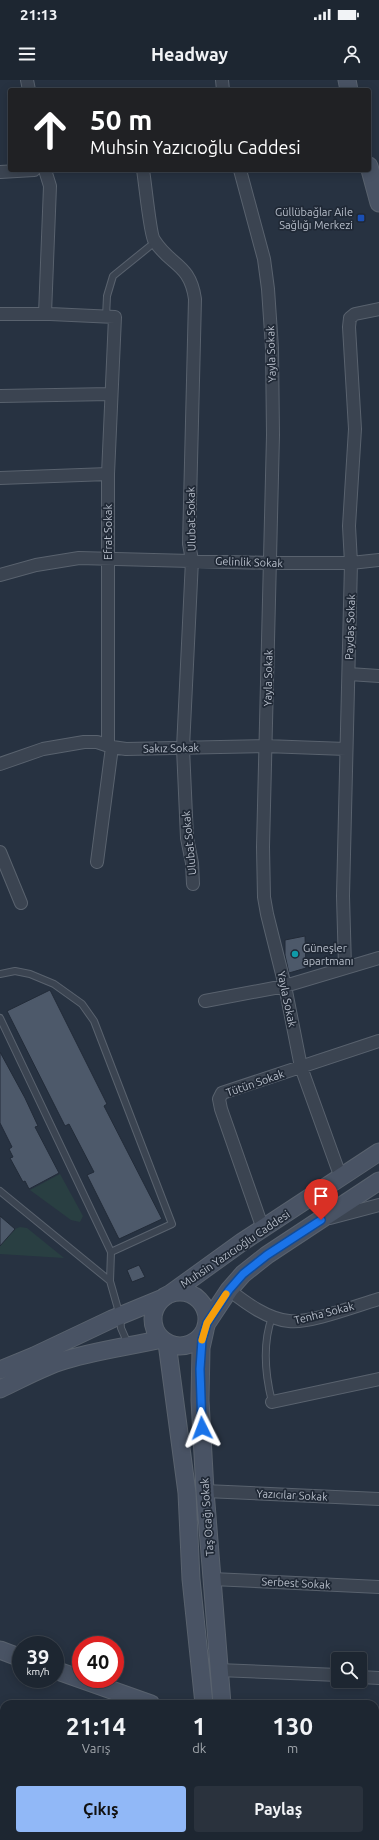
<!DOCTYPE html>
<html lang="tr">
<meta charset="utf-8">
<style>
body{margin:0;font-family:Ubuntu,sans-serif;background:#2a323d;color:#f1f3f6;height:100vh;display:flex;flex-direction:column;font-size:15px;white-space:nowrap}
*{box-sizing:border-box;margin:0}
p{font-size:13px;color:#a0a5ab}
.icon{flex:none;width:22px;height:22px;fill:none;stroke:currentColor;stroke-width:2;stroke-linecap:round;stroke-linejoin:round}
.map{position:relative;flex:1;overflow:hidden}
.drawer{position:absolute;left:0px;top:1620px;width:379px;height:140px;display:flex;flex-direction:column;background:#1d2631;border-radius:12px 12px 0 0;box-shadow:0 2px 10px #0003,0 0 0 1px #3b434d}
.drawer>*{flex:none}
.banner{position:absolute;left:8px;top:8px;width:363px;height:84px;border-radius:4px;box-shadow:0 2px 10px #0003,0 0 0 1px #3b434d;background:#202124;color:#fff;overflow:hidden}
.buttons{position:absolute;left:331px;top:1572px;display:grid;gap:8px}
.buttons a{display:grid;place-items:center;width:36px;height:36px;border-radius:4px;background:#1d2631;box-shadow:0 2px 10px #0003,0 0 0 1px #3b434d;font-size:20px}
.speed{position:absolute;left:12px;top:1556px;display:flex;gap:8px;font-size:20px;font-weight:700;text-align:center}
.speed>*{display:grid;place-content:center;width:52px;height:52px;border-radius:50%;background:#1d2631;box-shadow:0 2px 10px #0003,0 0 0 1px #3b434d;line-height:1}
.speed small{font-size:10px;font-weight:400}
.speed .limit{border:6px solid #d22;background:#fff;color:#111}
.pin{position:absolute;display:grid;place-items:center;width:34px;height:34px;color:#fff;margin:-41px -17px;border-radius:50% 50% 50% 0;rotate:-45deg;box-shadow:0 0 4px #0007}
.pin .icon{rotate:45deg}
.me{position:absolute;width:44px;margin:-22px;rotate:357deg;stroke-linejoin:round;filter:drop-shadow(0 0 3px #0008)}
.turn{display:flex;align-items:center;gap:14px;height:84px;padding:0 16px;font-size:18px}
.turn .icon{width:52px;height:52px;stroke-width:2.5}
.turn b{display:block;font-size:28px;line-height:34px}
.eta{display:flex;justify-content:space-evenly;align-items:center;height:68px;text-align:center}
.eta b{font-size:24px;font-weight:600;line-height:28px}
.button{display:flex;gap:8px;margin-top:auto;padding:8px 16px}
.button a{flex:1;height:46px;border-radius:4px;background:#91b8f7;color:#111;font-size:16px;font-weight:600;line-height:46px;text-align:center}
.button a+a{background:#2a323d;color:#f1f3f6}
.status{display:flex;justify-content:space-between;align-items:center;height:28px;padding:0 20px;background:#1d2631;direction:ltr}
.status svg{height:11px;fill:currentColor}
header{display:flex;justify-content:space-between;align-items:center;height:52px;padding:0 16px;background:#1d2631;font-size:18px;font-weight:600}
.map>svg:first-child{display:block}
.green{fill:#293f42}
.building{fill:#4d596a;stroke:#222b38}
.lines{fill:none;stroke-linecap:round;stroke-linejoin:round}
.lane-casing{stroke:#59626e;stroke-width:8}
.street-casing{stroke:#59626e;stroke-width:14}
.secondary-casing{stroke:#59626e;stroke-width:19}
.lane{stroke:#3b4451;stroke-width:6}
.street{stroke:#3b4451;stroke-width:12}
.secondary{stroke:#495364;stroke-width:17}
.route-casing{stroke:#114b97;stroke-width:10}
.route{stroke:#1a73e8;stroke-width:7}
.slow{stroke:#f59e0b;stroke-width:7}
.transit-dot{fill:#1a4fb4;stroke:#202936;stroke-width:1.5}
.culture-dot{fill:#0f9aa8;stroke:#202936;stroke-width:1.5}
.labels{text-anchor:middle;stroke-width:3.5;stroke-linejoin:round;paint-order:stroke}
.poi-label{font-size:11px;fill:#b8bfcb;stroke:#202936;text-anchor:end}
.street-label{font-size:11px;fill:#b8bfcb;stroke:#202936}
</style>
<div class="status"><b>21:13</b><svg viewBox="0 0 49 12"><path d="M0 12V9h3v3zM5 12V6h3v6zM10 12V3h3v9zM15 12V0h3v12zM26 1h20v11H26zM47 4h2v5h-2z"/></svg></div>
<header><svg class="icon" aria-label="menu" viewBox="0 0 24 24"><path d="M4 6h16M4 12h16M4 18h16"/></svg>Headway<svg class="icon" aria-label="person" viewBox="0 0 24 24"><circle cx="12" cy="8" r="4"/><path d="M4 21q1-7 8-7t8 7"/></svg></header>
<div class="map">
<svg width="379" height="1760" viewBox="0 0 379 1760">
<rect width="100%" height="100%" fill="#273241"/>
<path class="green" d="M60,1094l23,42 -3,6 -9,-2 -41,-30z
M20,1147l7,1 37,30 -64,-4v-10l15,-15z"/>
<path class="building" d="M305,856l1,32 -17,5 -4,-18v-15z
M50,910l57,114 -3,2 58,113 -43,20 -32,-64 7,-3 -25,-48 -4,2 -58,-115z
M0,972l25,46 13,28 -3,1 24,46 -30,16 -4,-8 -2,1 -13,-24 3,-1 -4,-8 3,-2 -12,-24z
M0,1136l15,13 -15,17z
M139,1185l6,12 -13,5 -5,-12z"/>
<g class="lines">
<defs>
<path id="lane" d="M106,237l1,-21 6,-20 42,-34
M0,894l15,-3 15,3 24,10 28,20 12,17 78,203 -61,28
M0,938l111,234 -1,29
M0,1111l110,90 10,35 1,12 7,16
M272,1322c-7,-28 -10,-57 0,-85
M14,1624h10
M0,1641l4,-10
M0,1707l4,1
M162,1756l26,4
M131,1760l1,-4"/>
<path id="street" d="M27,0l2,10
M222,0l1,10
M143,90c2,11 7,64 11,70 16,26 36,23 41,59l-6,245 3,16 -9,188 4,90 5,25 1,21
M240,90l24,89 4,30 4,59 1,87 -10,412 1,50 3,17 18,72 16,81 40,111
M0,92l34,-2
M0,234h50l65,3 -7,157v272
M45,234l5,-128 -5,-16
M0,316l111,-2
M0,398l108,-4
M0,495l36,-10 43,-7 191,5h81l28,-3
M349,594l30,2
M0,684l43,-15 41,-7h13l15,5 14,2 139,-3 81,3
M0,772l21,51
M97,782l15,-115
M345,887l-2,-71 8,-333 -2,-37 6,-97 -6,-102 1,-9 5,-4 24,-5
M205,921l80,-15 94,-28
M330,1138l49,-13
M263,1149l-42,-120 -2,-10 3,-6 157,-52
M229,1210c17,13 38,29 60,31 20,3 69,-16 90,-22
M272,1322l107,-23
M205,1411l174,8
M212,1499l167,8
M218,1590l120,5
M360,1597l19,1
M375,1706l4,-60"/>
<path id="secondary" d="M347,0l2,10
M369,86l10,37
M153 1239a27 27 0 1 1 54 0a27 27 0 1 1-54 0Z
M170,1214l72,-52 137,-90
M207,1243l22,-33 14,-16 24,-19 112,-74
M205,1250l-4,18 -1,52 5,91 17,213
M167,1263l20,150 4,86 13,125
M0,1290l34,-14 78,-37 51,-21
M0,1309c19,-9 39,-20 59,-27 33,-11 68,-15 103,-23
M0,1570l21,8
M55,1590l96,34
M375,1725l4,2
M375,1747l4,2
M192,1760l1,-4"/>
</defs>
<use href="#lane" class="lane-casing"/>
<use href="#street" class="street-casing"/>
<use href="#secondary" class="secondary-casing"/>
<use href="#lane" class="lane"/>
<use href="#street" class="street"/>
<use href="#secondary" class="secondary"/>
</g>
<g class="lines">
<defs>
<path id="route" d="M202,1348l-2,-59 2,-29 5,-17 22,-33 14,-16 24,-19 54,-35"/>
</defs>
<use href="#route" class="route-casing"/>
<use href="#route" class="route"/>
<path class="slow" d="M202,1260l5,-17 19,-29"/>
</g>
<rect class="transit-dot" x="357" y="134" width="8" height="8" rx="2"/>
<circle class="culture-dot" cx="295" cy="874" r="4"/>
<g class="labels">
<g class="poi-label">
<text x="353" y="136">Güllübağlar Aile<tspan x="353" dy="13">Sağlığı Merkezi</tspan></text>
<text x="303" y="872" text-anchor="start">Güneşler<tspan x="303" dy="13">apartmanı</tspan></text>
</g>
<g class="street-label">
<text transform="translate(271 274) rotate(-92)" y="4">Yayla Sokak</text>
<text transform="translate(191 439) rotate(-91)" y="4">Ulubat Sokak</text>
<text transform="translate(108 452) rotate(-90)" y="4">Efrat Sokak</text>
<text transform="translate(249 482) rotate(2)" y="4">Gelinlik Sokak</text>
<text transform="translate(350 547) rotate(-88)" y="4">Paydaş Sokak</text>
<text transform="translate(268 598) rotate(-89)" y="4">Yayla Sokak</text>
<text transform="translate(171 668) rotate(-1)" y="4">Sakız Sokak</text>
<text transform="translate(189 763) rotate(-96)" y="4">Ulubat Sokak</text>
<text transform="translate(287 919) rotate(78)" y="4">Yayla Sokak</text>
<text transform="translate(255 1003) rotate(-19)" y="4">Tütün Sokak</text>
<text transform="translate(235 1169) rotate(-34)" y="4">Muhsin Yazıcıoğlu Caddesi</text>
<text transform="translate(324 1233) rotate(-14)" y="4">Tenha Sokak</text>
<text transform="translate(292 1415) rotate(3)" y="4">Yazıcılar Sokak</text>
<text transform="translate(207 1437) rotate(-94)" y="4">Taş Ocağı Sokak</text>
<text transform="translate(296 1503) rotate(3)" y="4">Serbest Sokak</text>
</g>
</g>
</svg>
<div class="buttons">
<a><svg class="icon" aria-label="search" viewBox="0 0 24 24"><circle cx="10" cy="10" r="6"/><path d="M15 15l6 6"/></svg></a>
</div>
<div class="speed"><div>39<small>km/h</small></div><div class="limit">40</div></div>
<div class="pin" style="left:321px;top:1140px;background:#d93025"><svg class="icon" aria-label="arrive" viewBox="0 0 24 24"><path d="M6 21V4h12l-3 4 3 4H6"/></svg></div>
<svg class="me" style="left:202px;top:1348px" viewBox="-20 -20 40 40"><path d="M0-17L14 15 0 8-14 15z" fill="#1a73e8" stroke="#fff" stroke-width="4"/></svg>
<div class="banner">
<div class="turn"><svg class="icon" aria-label="ahead" viewBox="0 0 24 24"><path d="M12 20V5M6 11l6-6 6 6"/></svg><div><b>50 m</b>Muhsin Yazıcıoğlu Caddesi</div></div>
</div>
<section class="drawer">
<div class="eta">
<div><b>21:14</b><p>Varış</p></div>
<div><b>1</b><p>dk</p></div>
<div><b>130</b><p>m</p></div>
</div>
<div class="button"><a>Çıkış</a><a>Paylaş</a></div>
</section>
</div>
